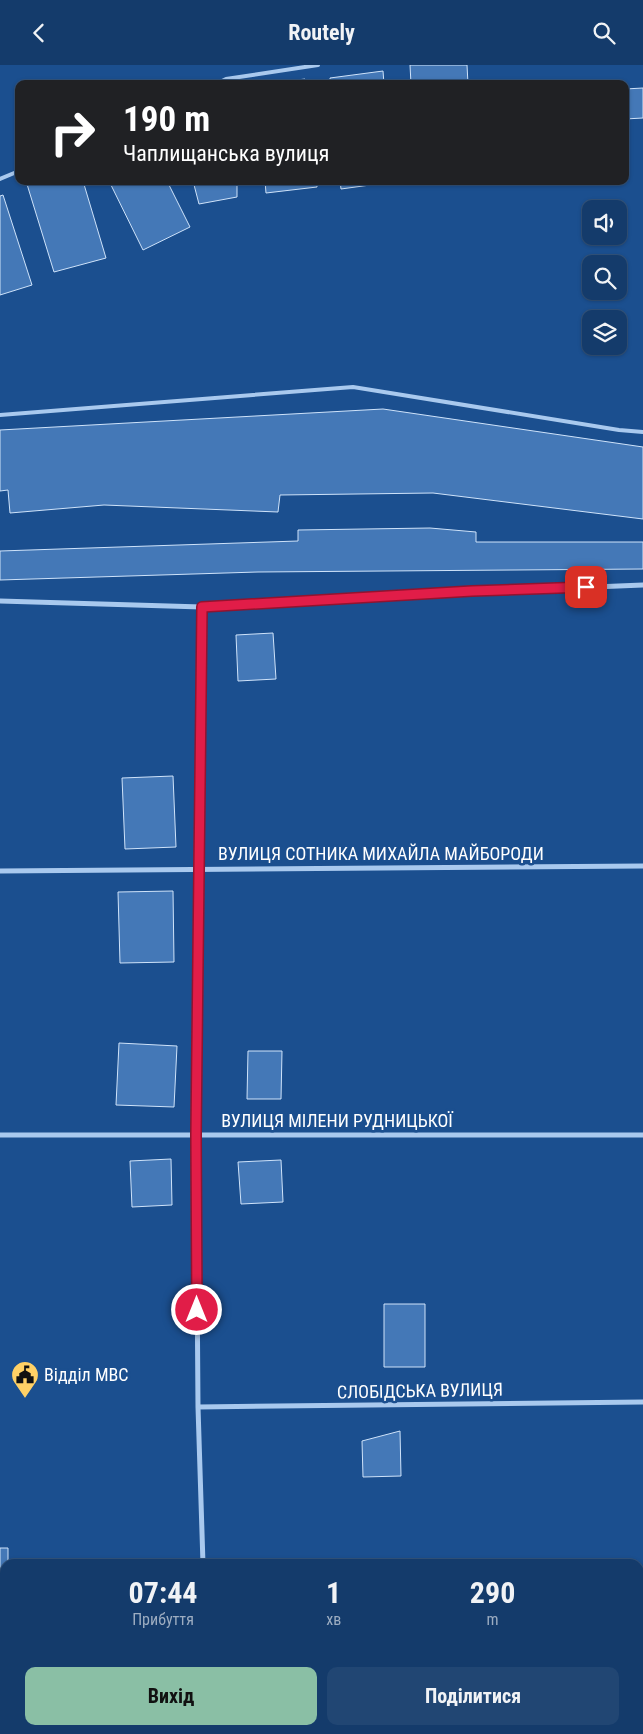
<!DOCTYPE html>
<html lang="uk">
<meta charset="utf-8">
<style>
body{margin:0;font-family:"Roboto Condensed",sans-serif;background:#214673;color:#f1f3f6;height:100vh;display:flex;flex-direction:column;font-size:19px;white-space:nowrap}
*{box-sizing:border-box;margin:0}
p{font-size:16px;color:#9dadc1}
.icon{flex:none;width:28px;height:28px;fill:none;stroke:currentColor;stroke-width:2;stroke-linecap:round;stroke-linejoin:round}
.map{position:relative;flex:1;overflow:hidden}
.sheet{position:absolute;left:0px;top:1494px;width:644px;height:176px;display:flex;flex-direction:column;background:#143b6b;border-radius:15px 15px 0 0;box-shadow:0 1px 4px #0004,0 0 0 1px #33557e}
.sheet>*{flex:none}
.hud{position:absolute;left:15px;top:15px;width:614px;height:105px;border-radius:10px;box-shadow:0 1px 4px #0004,0 0 0 1px #33557e;background:#202124;color:#fff;overflow:hidden}
.fabs{position:absolute;left:582px;top:135px;display:grid;gap:10px}
.fabs a{display:grid;place-items:center;width:45px;height:45px;border-radius:10px;background:#143b6b;box-shadow:0 1px 4px #0004,0 0 0 1px #33557e;font-size:25px}
.pin{position:absolute;display:grid;place-items:center;width:42px;height:42px;color:#fff;margin:-21px;border-radius:10px;box-shadow:0 2px 8px #0006}
.me{position:absolute;width:55px;margin:-28px;rotate:0deg;stroke-linejoin:round;filter:drop-shadow(0 0 4px #0008)}
.turn{display:flex;align-items:center;gap:18px;height:105px;padding:0 25px;font-size:22px}
.turn .icon{width:65px;height:65px;stroke-width:2.5}
.turn b{display:block;font-size:35px;line-height:42px}
.eta{display:flex;justify-content:space-evenly;align-items:center;height:85px;text-align:center}
.eta b{font-size:30px;font-weight:700;line-height:35px}
.primary-button{display:flex;gap:10px;margin-top:auto;padding:10px 25px}
.primary-button a{flex:1;height:58px;border-radius:10px;background:#8abfa5;color:#111;font-size:20px;font-weight:700;line-height:58px;text-align:center}
.primary-button a+a{background:#214673;color:#f1f3f6}
header{display:flex;justify-content:space-between;align-items:center;height:65px;padding:0 25px;background:#143b6b;font-size:22px;font-weight:700}
.map>svg:first-child{display:block}
.building{fill:#4478b7;stroke:#cfe3fa}
.lines{fill:none;stroke-linecap:round;stroke-linejoin:round}
.lane{stroke:#a9c9ee;stroke-width:4}
.street{stroke:#a9c9ee;stroke-width:5}
.secondary{stroke:#d6e6fa;stroke-width:10}
.route-casing{stroke:#92132f;stroke-width:12}
.route{stroke:#e11d48;stroke-width:9}
.labels{text-anchor:middle;stroke-width:5;stroke-linejoin:round;paint-order:stroke}
.street-label{font-size:18px;fill:#fff;stroke:#1b4f8f}
.poi-label{font-size:18px;fill:#fff;stroke:#1b4f8f;text-anchor:start}
</style>
<header><svg class="icon" aria-label="back" viewBox="0 0 24 24"><path d="M15 5l-7 7 7 7"/></svg>Routely<svg class="icon" aria-label="search" viewBox="0 0 24 24"><circle cx="10" cy="10" r="6"/><path d="M15 15l6 6"/></svg></header>
<div class="map">
<svg width="643" height="1669" viewBox="0 0 643 1669">
<rect width="100%" height="100%" fill="#1b4f8f"/>
<path class="building" d="M410,0h57l1,19h-57z
M383,6l1,13h-54v-6z
M305,14v5h-39z
M643,23v30l-18,1v-30z
M26,116h57l23,77 -52,14z
M109,116h58l23,46 -47,23z
M193,116h44v16l-38,7z
M265,116h52v6l-51,6z
M340,116h52v1l-51,7z
M415,116h57v1l-57,2z
M3,130l29,90 -32,10v-99z
M383,344l260,38v72l-210,-26 -153,2 -2,17 -174,-7 -94,8 -2,-23 -8,1v-61z
M430,463l46,4v10h167v27l-385,3 -258,8v-29l298,-10v-11z
M273,568l3,46 -38,2 -2,-46z
M173,711l3,71 -51,2 -3,-71z
M173,826l1,71 -54,1 -2,-71z
M119,978l58,3 -3,61 -58,-2z
M248,986h34l-1,48h-34z
M171,1094l1,46 -40,2 -2,-46z
M281,1095l2,42 -42,2 -3,-42z
M384,1239h41v63h-41z
M400,1366l1,45 -38,1 -1,-36z
M0,1483h8v16h-3v36h-5z
M643,1659v10h-28l-1,-4h25v-5z"/>
<g class="lines">
<path class="lane" d="M216,19l10,-5 92,-14
M0,114l19,-8
M0,350l353,-28 266,43 24,2"/>
<path class="street" d="M0,536l202,6 270,-15 171,-7
M202,542l-6,527 2,273 5,157
M0,806l643,-5
M0,1070h643
M198,1342l445,-5"/>
<path class="secondary" d="M639,1608h4
M0,1618h5
M250,1665l2,4
M302,1665l3,4
M339,1669l1,-4"/>
</g>
<g class="lines">
<defs>
<path id="route" d="M197,1245l-1,-175 6,-528 270,-16 114,-4"/>
</defs>
<use href="#route" class="route-casing"/>
<use href="#route" class="route"/>
</g>
<defs>
<symbol id="civic-pin" viewBox="-11 -11 22 30"><path d="M0 17L-7.5 6A9.5 9.5 0 1 1 7.5 6Z" fill="#ffd166" stroke="#1b4f8f"/><path d="M-.6-6.5H3V-4.5H.6V-3L4-1V1h2V6H-6V1h2V-1L-.6-3ZM-1.2 2.5V6h2.4V2.5Z" fill="#111"/></symbol>
</defs>
<g fill-rule="evenodd">
<use href="#civic-pin" x="9" y="1294" width="32" height="43"/>
</g>
<g class="labels">
<g class="street-label">
<text x="381" y="795">ВУЛИЦЯ СОТНИКА МИХАЙЛА МАЙБОРОДИ</text>
<text x="337" y="1062">ВУЛИЦЯ МІЛЕНИ РУДНИЦЬКОЇ</text>
<text transform="translate(420 1326) rotate(-1)" y="6">СЛОБІДСЬКА ВУЛИЦЯ</text>
</g>
<g class="poi-label">
<text x="44" y="1316">Відділ МВС</text>
</g>
</g>
</svg>
<div class="fabs">
<a><svg class="icon" aria-label="sound" viewBox="0 0 24 24"><path d="M4 9h4l5-4v14l-5-4H4zM17 9q2 3 0 6"/></svg></a>
<a><svg class="icon" aria-label="search" viewBox="0 0 24 24"><circle cx="10" cy="10" r="6"/><path d="M15 15l6 6"/></svg></a>
<a><svg class="icon" aria-label="layers" viewBox="0 0 24 24"><path d="M12 4l9 5-9 5-9-5zM3 14l9 5 9-5"/></svg></a>
</div>
<div class="pin" style="left:586px;top:522px;background:#d93025"><svg class="icon" aria-label="arrive" viewBox="0 0 24 24"><path d="M6 21V4h12l-3 4 3 4H6"/></svg></div>
<svg class="me" style="left:197px;top:1245px" viewBox="-20 -20 40 40"><circle r="17" fill="#e11d48" stroke="#fff" stroke-width="3"/><path d="M0-11L8 9 0 5-8 9z" fill="#fff"/></svg>
<div class="hud">
<div class="turn"><svg class="icon" aria-label="right" viewBox="0 0 24 24"><path d="M7 20v-9h11M14 6l5 5-5 5"/></svg><div><b>190 m</b>Чаплищанська вулиця</div></div>
</div>
<section class="sheet">
<div class="eta">
<div><b>07:44</b><p>Прибуття</p></div>
<div><b>1</b><p>хв</p></div>
<div><b>290</b><p>m</p></div>
</div>
<div class="primary-button"><a>Вихід</a><a>Поділитися</a></div>
</section>
</div>
